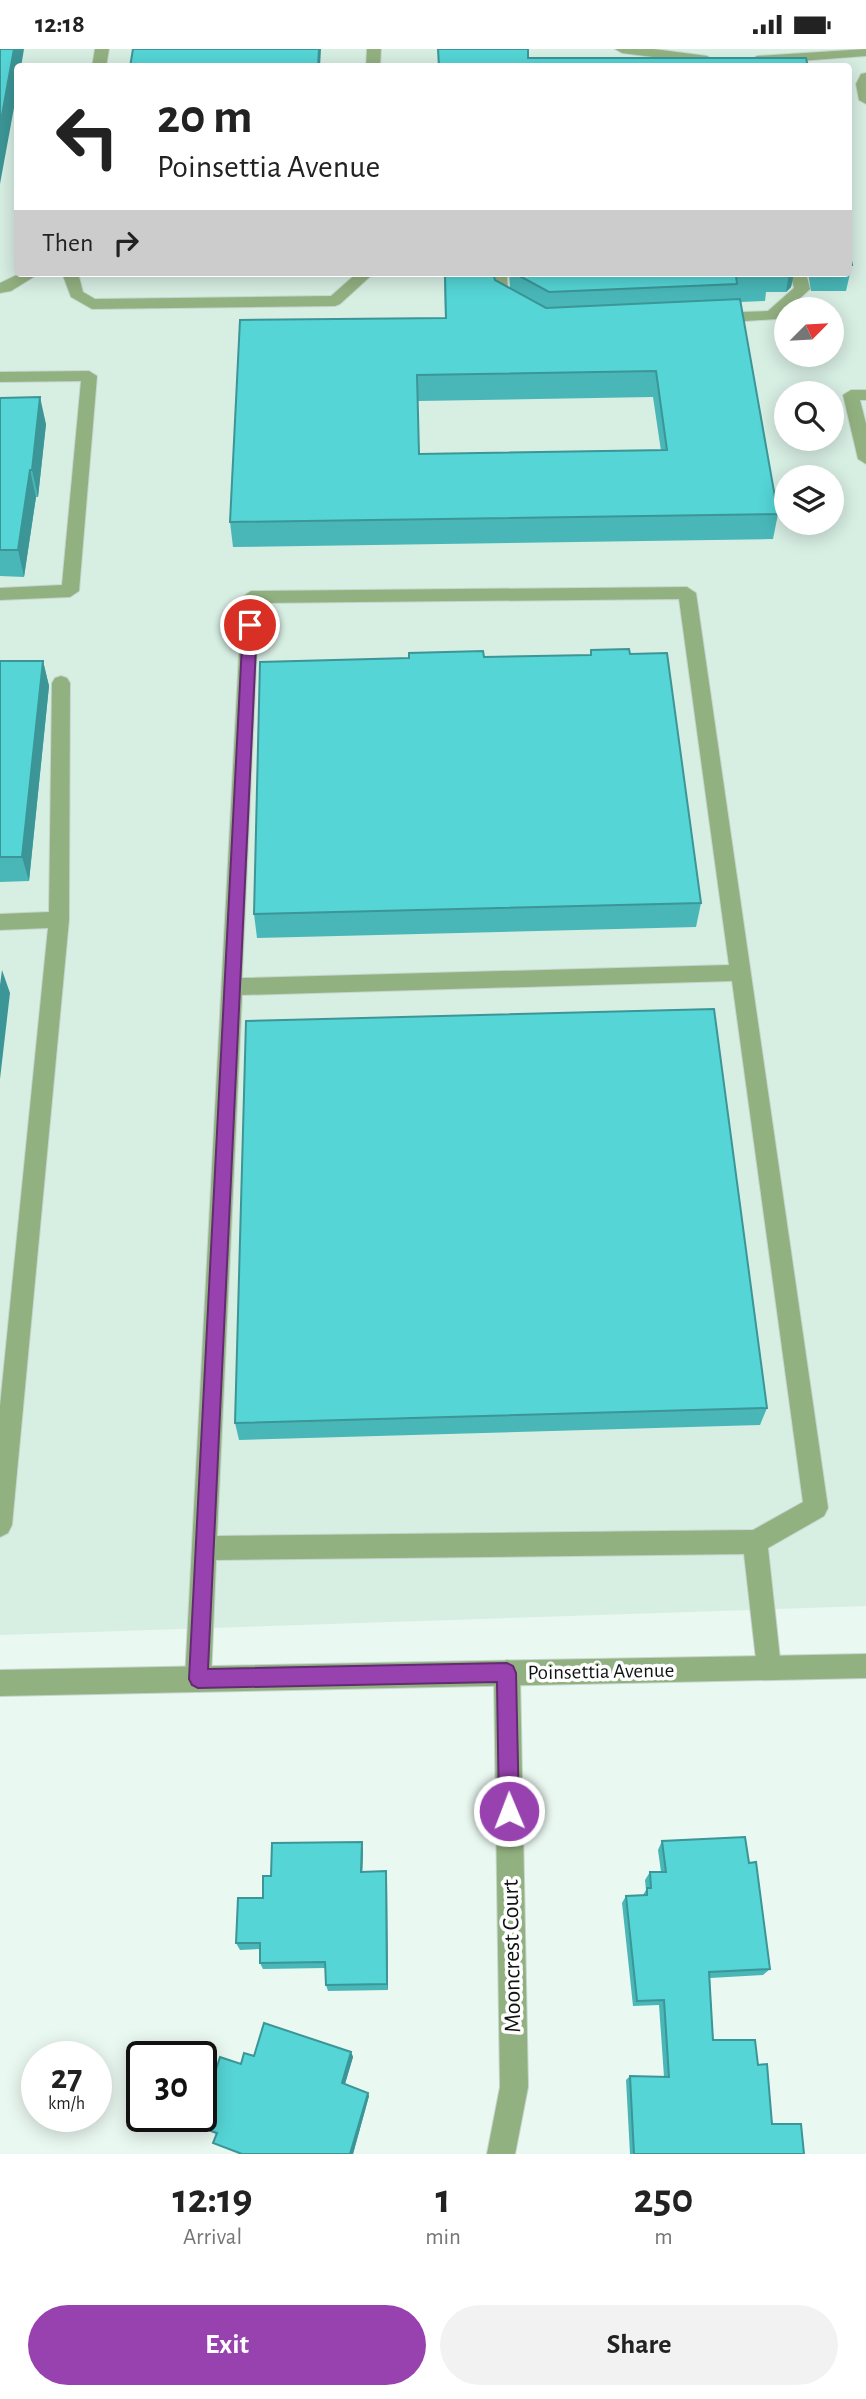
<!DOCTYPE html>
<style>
body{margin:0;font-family:"Alegreya Sans",sans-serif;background:#f2f2f2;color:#222;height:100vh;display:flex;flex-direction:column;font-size:26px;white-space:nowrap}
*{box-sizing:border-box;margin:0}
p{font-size:23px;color:#767676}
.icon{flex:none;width:38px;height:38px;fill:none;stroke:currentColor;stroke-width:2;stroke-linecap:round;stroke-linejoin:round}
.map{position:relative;height:2105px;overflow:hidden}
.sheet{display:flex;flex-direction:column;background:#fff;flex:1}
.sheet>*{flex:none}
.banner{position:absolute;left:14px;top:14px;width:838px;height:214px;border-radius:7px;box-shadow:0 4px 18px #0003;background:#fff;color:#222;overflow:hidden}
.needle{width:46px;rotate:66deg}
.tools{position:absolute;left:774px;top:248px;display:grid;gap:14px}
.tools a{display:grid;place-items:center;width:70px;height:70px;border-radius:50%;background:#fff;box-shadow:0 4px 18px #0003;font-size:35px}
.speed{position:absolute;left:21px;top:1992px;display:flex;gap:14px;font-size:35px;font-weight:700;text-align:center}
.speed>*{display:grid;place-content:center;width:91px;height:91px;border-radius:50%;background:#fff;box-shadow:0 4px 18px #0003;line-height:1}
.speed small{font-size:18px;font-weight:400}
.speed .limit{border:4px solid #111;border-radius:10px;background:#fff;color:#111}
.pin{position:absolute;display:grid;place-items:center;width:60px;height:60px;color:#fff;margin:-30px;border:4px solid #fff;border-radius:50%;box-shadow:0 2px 7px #0007}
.me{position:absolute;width:77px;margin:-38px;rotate:359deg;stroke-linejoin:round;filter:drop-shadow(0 0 5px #0008)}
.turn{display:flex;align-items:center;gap:24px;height:147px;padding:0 28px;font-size:32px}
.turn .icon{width:91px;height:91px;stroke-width:2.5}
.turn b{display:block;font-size:49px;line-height:60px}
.then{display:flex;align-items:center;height:66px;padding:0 28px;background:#0003;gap:14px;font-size:26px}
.eta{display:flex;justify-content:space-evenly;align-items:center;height:119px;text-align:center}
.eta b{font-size:42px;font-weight:700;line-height:49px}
.button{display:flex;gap:14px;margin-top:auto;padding:14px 28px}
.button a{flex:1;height:80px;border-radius:42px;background:#9842af;color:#fff;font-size:28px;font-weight:700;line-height:80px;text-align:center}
.button a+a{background:#f2f2f2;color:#222}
.status{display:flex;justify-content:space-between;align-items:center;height:49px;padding:0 35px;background:#fff;direction:ltr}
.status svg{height:19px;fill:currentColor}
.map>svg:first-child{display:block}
.built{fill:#d7eee3;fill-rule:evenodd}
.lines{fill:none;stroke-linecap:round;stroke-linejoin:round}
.service-casing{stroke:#c6d4cd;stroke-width:2}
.minor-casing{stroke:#c6d4cd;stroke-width:2}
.tertiary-casing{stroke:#c6d4cd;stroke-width:2}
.service{fill:#92b180;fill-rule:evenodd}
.minor{fill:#92b180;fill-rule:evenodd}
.tertiary{fill:#92b180;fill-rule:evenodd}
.wall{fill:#49b7b8;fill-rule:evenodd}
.shaded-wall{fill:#3c9596}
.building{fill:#55d5d6;stroke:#3c9596;stroke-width:2;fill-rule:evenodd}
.route{fill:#9842af;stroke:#632b72;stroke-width:2}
.labels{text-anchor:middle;stroke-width:7;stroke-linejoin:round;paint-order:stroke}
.street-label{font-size:21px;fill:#101513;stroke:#fff}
.near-street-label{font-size:24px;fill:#101513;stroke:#fff}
</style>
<div class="status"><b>12:18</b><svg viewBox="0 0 49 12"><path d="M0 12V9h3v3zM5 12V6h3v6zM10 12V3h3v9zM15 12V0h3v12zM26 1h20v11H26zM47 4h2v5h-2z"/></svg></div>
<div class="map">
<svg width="866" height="2105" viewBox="0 0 866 2105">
<rect width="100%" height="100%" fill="#e9f8f0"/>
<path class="built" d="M0,0h866v1557l-866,29zM18,18h831v206h-831zM786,261h45v45h-45zM786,345h45v45h-45zM786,429h45v45h-45z"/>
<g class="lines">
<defs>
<path id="service" d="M95,0h14l-3,18h-14z
M367,0h14l-1,18h-14z
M866,24v31l-7,-4 -3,-16 5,-10z
M21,224h19l-29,18 -11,2v-10z
M62,224h16l5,19 12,7 236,-3 26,-23h17l-34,31 -5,2 -243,3 -21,-12z
M491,224h16l1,26 7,6 -3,3h-10l-10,-7z
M790,224h16l4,16 -33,30 -61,4 -8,-5 8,-5 52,-2 26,-23z
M89,322l8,5 -18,215 -9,6 -70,3v-12l62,-3 19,-204 -81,1v-10z
M851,341h15v10h-6l6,24v40l-8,-5 -15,-64z
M687,538l9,6 132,915 -4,8 -56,32 13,120 -3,9 -9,3 -9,-3 -3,-9 -13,-114 -528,6 -5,119 -4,9 -9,4 -9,-4 -4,-9 57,-1082 9,-6zM679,550l50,366 -487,13 17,-375zM732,932l71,521 -50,28 -536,6 25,-541z
M61,627l6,2 3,5 -1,237 -57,605 -4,8 -8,4v-131l48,-478 -48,2v-16l49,-2 3,-229 3,-5z"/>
<path id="minor" d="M615,0h39l53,7 7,4 -7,4 -85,-11z
M866,0v7l-109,8 -7,-4 7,-4z
M507,1611l9,4 4,9 8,414 -13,67h-28l13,-67 -6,-414 4,-9z"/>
<path id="tertiary" d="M866,1605v24l-866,18v-26z"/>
</defs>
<use href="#service" class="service-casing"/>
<use href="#minor" class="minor-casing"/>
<use href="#tertiary" class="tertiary-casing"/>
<use href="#service" class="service"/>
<use href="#minor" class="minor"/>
<use href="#tertiary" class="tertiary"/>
</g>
<path class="wall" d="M849,203l3,13 -6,26h-35l-3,-18h41z
M444,224h49l2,7 15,9 -1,-16h285l-3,14 -5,5h-20l-1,9 -25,1 38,212 -5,25 -540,8 -3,-25 215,-204zM653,348l8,54 -242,3 -1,-53z
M0,349l46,26 -8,73h-2l-12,80 -24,-1z
M591,601l39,4 71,249 -5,24 -439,11 -3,-24 230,-257 106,-2z
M0,612h43l6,25 -20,195 -29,1z
M767,1359l-7,17 -521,15 -4,-17z
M662,1792l87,22 21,106 -7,6 -53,3 3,62 45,25 14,59 32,30h-174l-4,-74 4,-4 34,1 -5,-72 -26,1 -11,-103 4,-7 17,-1 3,-5 -1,-10 5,-8h11l-3,-22z
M363,1801l-1,22 24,-1 2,119 -60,1 -2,-6v-17l-63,1 -3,-6v-14l-20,1 -4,-7 27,-45 8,-22z
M351,2003l2,5 -8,27 24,12 -16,58h-113l-27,-11 3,-9 -13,-5 -5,-3 43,-62 13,-8z"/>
<path class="shaded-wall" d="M14,0h10l-3,18h-3v19l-18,98v-58z
M319,0h2l-1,18h-2z
M789,224h5l-3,14 -5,5z
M40,348l6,27 -8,73 -6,-27z
M30,421l6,27 -12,80 -6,-27z
M43,612l6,25 -20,195 -7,-24z
M2,921l8,23 -10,86v-94z
M362,1793l1,8 -1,30 -1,-8z
M386,1822l1,8 1,111 -1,-6z
M351,2003l2,5 -9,30 -2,-4z
M368,2044l1,3 -16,58h-3z"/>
<path class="building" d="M0,0h14l-14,77z
M133,0h186l-1,18h-188z
M438,0h90v9h278l2,9h-369z
M849,203l3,13h-3z
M445,224h48l2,7 51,28 194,-9 38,215 -548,8 10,-202 206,-2zM656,322l11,79 -248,4 -2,-79z
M514,224h255v2l-33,1 1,8 -188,8z
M40,348l-8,73h-2l-12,80h-18v-152z
M629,600l1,5 37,-1 34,250 -447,11 6,-252 149,-4v-5l74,-2 1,6 107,-2v-5z
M0,612h43l-21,196h-22z
M714,960l53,399 -532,15 11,-402z
M745,1788l4,26 7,-1 14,107 -61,3 4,68h42l3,25 9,-1 5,60h29l3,30h-170l-4,-78 39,1 -5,-77 -27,1 -11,-105 21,-1v-7h4l-1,-16h16l-4,-31z
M362,1793l-1,30 25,-1 1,113 -61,1 -1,-23 -65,1v-20h-24l2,-45h25v-22h8l1,-33z
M264,1974l87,29 -9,31 26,10 -18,61h-108l-29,-11 4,-10 -19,-7 22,-69 21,7 3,-11 10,3z"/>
<path class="route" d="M250,572l7,4 -49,1044 299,-6 6,3 3,7 3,138 -3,7 -7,3 -7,-3 -3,-7 -2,-129 -299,6 -6,-3 -3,-6 54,-1054z"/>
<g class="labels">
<g class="street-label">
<text transform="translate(601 1622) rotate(-1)" y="7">Poinsettia Avenue</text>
</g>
<g class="near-street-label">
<text transform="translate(511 1907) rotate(-91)" y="8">Mooncrest Court</text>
</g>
</g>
</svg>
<div class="tools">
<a><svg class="needle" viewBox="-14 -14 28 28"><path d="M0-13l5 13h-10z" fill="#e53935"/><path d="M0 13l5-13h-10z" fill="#767676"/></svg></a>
<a><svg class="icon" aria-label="search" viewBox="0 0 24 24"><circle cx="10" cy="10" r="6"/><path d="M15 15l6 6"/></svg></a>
<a><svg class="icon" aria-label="layers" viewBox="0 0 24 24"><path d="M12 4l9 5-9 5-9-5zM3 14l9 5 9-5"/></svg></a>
</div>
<div class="speed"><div>27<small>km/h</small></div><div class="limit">30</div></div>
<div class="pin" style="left:250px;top:576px;background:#d93025"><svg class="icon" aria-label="arrive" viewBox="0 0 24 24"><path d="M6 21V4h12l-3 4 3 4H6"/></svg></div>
<svg class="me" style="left:509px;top:1762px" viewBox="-20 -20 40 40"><circle r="17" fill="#9842af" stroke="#fff" stroke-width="3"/><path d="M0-11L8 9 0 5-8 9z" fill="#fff"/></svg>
<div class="banner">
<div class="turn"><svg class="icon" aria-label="left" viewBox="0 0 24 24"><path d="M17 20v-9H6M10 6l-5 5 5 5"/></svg><div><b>20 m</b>Poinsettia Avenue</div></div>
<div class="then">Then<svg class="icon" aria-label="right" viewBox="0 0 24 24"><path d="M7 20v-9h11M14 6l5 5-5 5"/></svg></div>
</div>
</div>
<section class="sheet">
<div class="eta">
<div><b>12:19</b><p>Arrival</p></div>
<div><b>1</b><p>min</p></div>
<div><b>250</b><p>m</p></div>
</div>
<div class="button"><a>Exit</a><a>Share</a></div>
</section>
